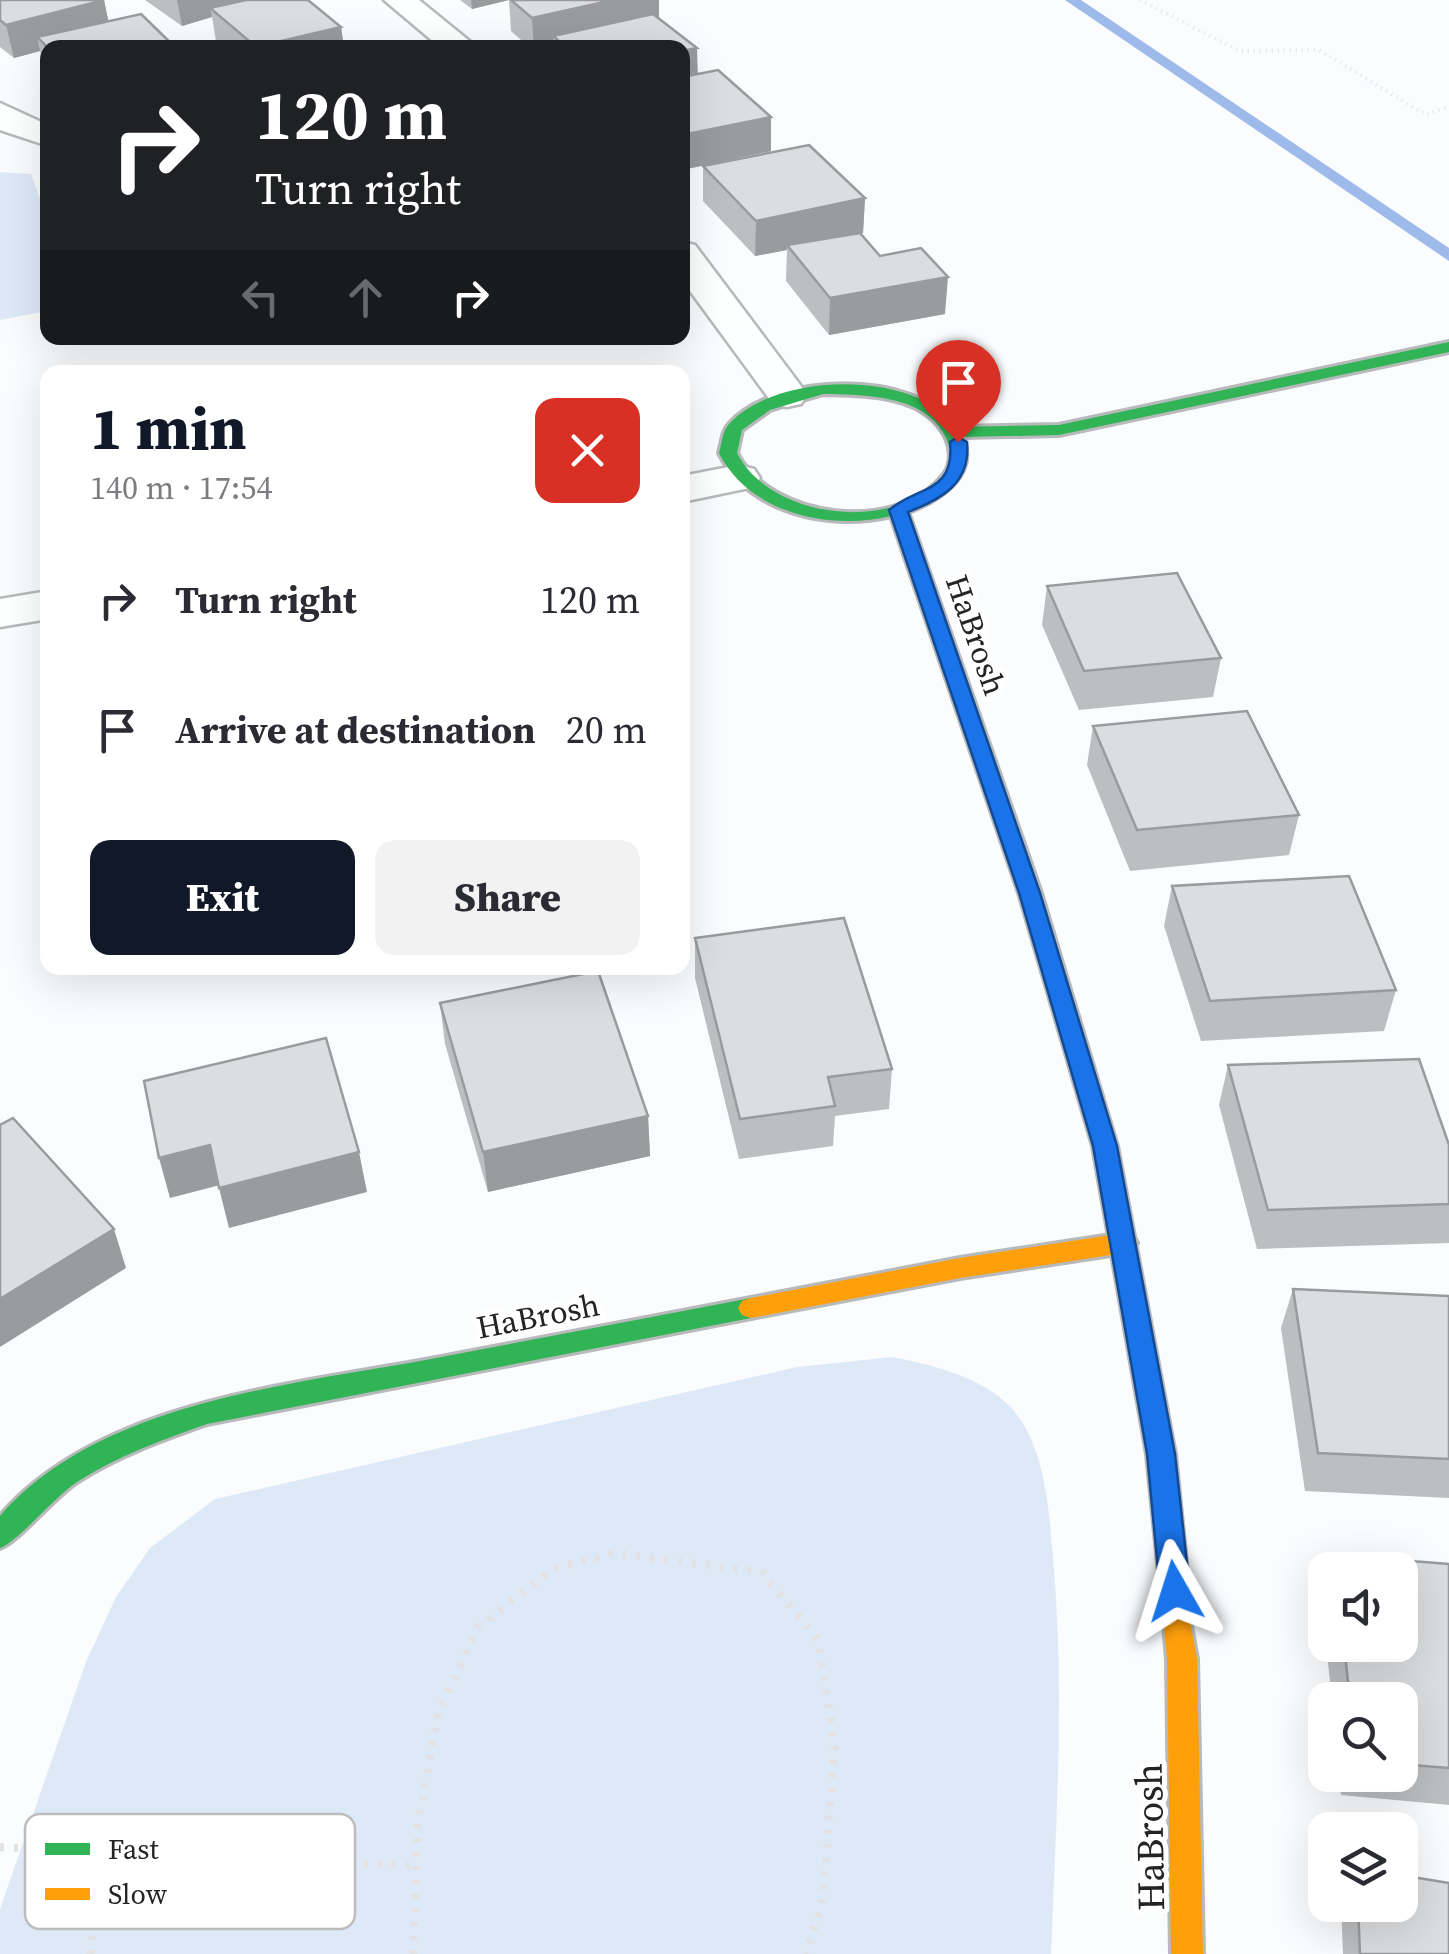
<!DOCTYPE html>
<meta charset="utf-8">
<style>
body{margin:0;font-family:"Source Serif 4",serif;background:#f2f2f3;color:#2b2b33;height:100vh;display:flex;flex-direction:column;font-size:38px;white-space:nowrap}
*{box-sizing:border-box;margin:0}
p{font-size:32px;color:#7c7c81}
.icon{flex:none;width:55px;height:55px;fill:none;stroke:currentColor;stroke-width:2;stroke-linecap:round;stroke-linejoin:round}
.map{position:relative;flex:1;overflow:hidden}
.details{position:absolute;left:40px;top:365px;width:650px;height:610px;display:flex;flex-direction:column;background:#fff;border-radius:20px;box-shadow:0 10px 40px #0002}
.details>*{flex:none}
.top-card{position:absolute;left:40px;top:40px;width:650px;height:305px;border-radius:20px;box-shadow:0 10px 40px #0002;background:#202124;color:#fff;overflow:hidden}
.buttons{position:absolute;left:1308px;top:1552px;display:grid;gap:20px}
.buttons a{display:grid;place-items:center;width:110px;height:110px;border-radius:20px;background:#fff;box-shadow:0 10px 40px #0002;font-size:50px}
.pin{position:absolute;display:grid;place-items:center;width:85px;height:85px;color:#fff;margin:-102px -42px;border-radius:50% 50% 50% 0;rotate:-45deg;box-shadow:0 0 10px #0007}
.pin .icon{rotate:45deg}
.me{position:absolute;width:110px;margin:-55px;rotate:354deg;stroke-linejoin:round;filter:drop-shadow(0 0 8px #0008)}
.turn{display:flex;align-items:center;gap:35px;height:210px;padding:0 50px;font-size:45px}
.turn .icon{width:130px;height:130px;stroke-width:2.5}
.turn b{display:block;font-size:70px;line-height:85px}
.lanes{display:flex;align-items:center;height:95px;padding:0 50px;background:#0003;justify-content:center;gap:50px;direction:ltr}
.lanes .off{opacity:.35}
.round{display:grid;place-items:center;flex:none;width:105px;height:105px;border-radius:20px;background:#f2f2f3}
.summary{display:flex;align-items:center;justify-content:space-between;height:170px;padding:0 50px}
h1{font-size:60px;font-weight:800;line-height:75px;color:#111827}
.action{display:flex;gap:20px;margin-top:auto;padding:20px 50px}
.action a{flex:1;height:115px;border-radius:20px;background:#111827;color:#fff;font-size:40px;font-weight:800;line-height:115px;text-align:center}
.action a+a{background:#f2f2f3;color:#2b2b33}
ul{padding:0;list-style:none}
li{display:flex;align-items:center;gap:30px;height:130px;padding:0 50px}
li div{flex:1}
li b{display:block;font-size:38px}
li em{font-style:normal}
.map>svg:first-child{display:block}
.green{fill:#dee9f8}
.lines{fill:none;stroke-linecap:round;stroke-linejoin:round}
.stream{fill:#9ebaea;fill-rule:evenodd}
.street-casing{stroke:#b7b9ba;stroke-width:5}
.fast-casing{stroke:#b7b9ba;stroke-width:6}
.slow-casing{stroke:#b7b9ba;stroke-width:6}
.path-far1{stroke:#e2e2e4;stroke-width:4;stroke-dasharray:1 5;stroke-linecap:butt}
.path{stroke:#e2e2e4;stroke-width:8;stroke-dasharray:4 10;stroke-linecap:butt}
.street{fill:#feffff;fill-rule:evenodd}
.fast{fill:#30b455;fill-rule:evenodd}
.slow{fill:#ff9f0a;fill-rule:evenodd}
.wall{fill:#bdbec0}
.shaded-wall{fill:#9a9b9c}
.building{fill:#dcdddf;stroke:#9a9b9c;stroke-width:2.5}
.route{fill:#1a73e8;stroke:#114b97;stroke-width:2.5}
.labels{text-anchor:middle;stroke-width:10;stroke-linejoin:round;paint-order:stroke}
.street-label{font-size:32px;fill:#232426;stroke:#fff}
.near-street-label{font-size:38px;fill:#232426;stroke:#fff}
.key{fill:#fff;stroke:#bdbdbe;stroke-width:2.5}
.key-label{font-size:28px;fill:#232426}
</style>
<div class="map">
<svg width="1449" height="1954" viewBox="0 0 1449 1954">
<rect width="100%" height="100%" fill="#fafcfe"/>
<path class="green" d="M0,172l31,2 16,43v94l-47,9z
M893,1357c47,10 105,23 131,68 23,42 25,87 29,133 12,132 3,264 -2,396h-1051v-45l86,-247 30,-65 34,-49 65,-49 582,-132z"/>
<g class="lines">
<path class="stream" d="M1065,0h16l368,248v13z"/>
<defs>
<path id="street" d="M384,0h35l59,48h-37z
M0,103l48,22v21l-48,-16z
M682,242l13,3 106,141 6,9 -6,9 -14,3 -14,-3 -91,-124z
M739,465l15,4 6,9 -6,9 -72,15v-26z
M48,591v28l-48,8v-28z"/>
<path id="fast" d="M1449,342v10l-390,83 -97,2c18,38 -24,64 -54,75l133,381 76,253 58,308 16,159 -4,9 -10,4 -10,-4 -4,-9 -16,-159 -54,-308 -74,-253 -128,-377c-62,15 -142,-3 -172,-63 3,-9 3,-22 10,-29 47,-52 185,-55 228,3l102,-2zM823,394c41,1 103,0 123,44 5,11 6,25 -2,36 -47,61 -174,45 -207,-21l5,-23 28,-20z
M751,1298l9,3 4,7 -4,7 -9,3 -544,106c-45,16 -90,32 -130,58 -23,15 -59,60 -77,66v-32c101,-116 294,-131 436,-158 105,-20 210,-40 315,-60z"/>
<path id="slow" d="M1124,1233l9,3 4,7 -4,7 -9,3 -164,25 -209,40 -9,-3 -4,-7 4,-7 9,-3 209,-40z
M1177,1600l10,4 10,55 6,295h-32l-4,-295 -4,-46 4,-9z"/>
</defs>
<use href="#street" class="street-casing"/>
<use href="#fast" class="fast-casing"/>
<use href="#slow" class="slow-casing"/>
<path class="path-far1" d="M1140,0l100,51 79,-1 107,65 23,-9"/>
<path class="path" d="M0,1847l420,19
M91,1954l5,-101
M413,1954l5,-133 20,-107 40,-87 75,-58 62,-16 147,19 56,68 17,106 -13,160 -17,48"/>
<use href="#street" class="street"/>
<use href="#fast" class="fast"/>
<use href="#slow" class="slow"/>
</g>
<path class="wall" d="M0,0h104l4,21 -60,27v26l-4,-4 -4,-19 -26,7 -14,-11z
M145,0h163l33,27 3,21h-121l-7,-7 -4,-24 -30,9z
M460,0h49l-37,9z
M509,0h150v19l38,29v26l74,77 -89,19v-122h-128v-2l-24,2 -19,-17z
M703,166l162,32 -2,35 -2,1 19,22 65,58 -116,21 -43,-54 1,-31 -32,6 -52,-55z
M1047,586l174,72 -8,39 -134,13 -37,-85z
M1093,726l206,89 -10,40 -159,16 -43,-106z
M1172,886l224,104 -12,41 -183,10 -37,-115z
M695,938l197,131 -3,40 -54,7 -2,30 -94,13 -44,-181z
M440,1003l208,113 2,40 -162,36 -43,-148z
M1228,1065l221,80v98l-192,6 -38,-144z
M1293,1289l156,7v202l-144,-7 -24,-163z
M1335,1555l114,9v241l-108,-10 -2,-20h61v-75h-68l-6,-55h74v-75h-71z
M1325,1581v52l-4,-41z
M1341,1905h59l49,49h-106z"/>
<path class="shaded-wall" d="M104,0l7,33 -74,4 3,14 -26,7 -8,-33z
M177,0h90l-57,8 2,9 -30,9z
M471,0h38l-37,9z
M613,0h46v23l-106,13 1,10 -20,2 -2,-30z
M341,27l3,21h-88z
M697,48l1,33 -16,4v-34z
M771,117v34l-89,19v-35z
M865,198l-2,35 -73,16 -3,-4v5l-32,6 1,-35z
M948,277l-3,37 -116,21 1,-37z
M648,1116l2,40 -162,36 -5,-40z
M210,1145l10,40 -50,13 -11,-40z
M359,1152l8,40 -138,36 -10,-40z
M114,1229l12,39 -126,79v-48z"/>
<path class="building" d="M0,0h104l-98,25 -6,-5z
M246,0h62l33,27 -85,20 -46,-39z
M511,0h102l-81,18z
M141,14l35,34h-128l-11,-11z
M653,14l44,34 -15,3v-3h-115l-14,-12z
M718,70l53,47 -89,18v-58z
M809,145l56,53 -109,23 -53,-55z
M860,233l20,23 41,-8 27,29 -118,21 -43,-53z
M1177,573l44,85 -137,13 -37,-85z
M1247,711l52,104 -162,15 -44,-104z
M1349,876l47,114 -186,11 -38,-115z
M844,918l48,151 -64,8 7,29 -95,13 -45,-181z
M598,971l50,145 -165,36 -43,-149z
M326,1038l33,114 -140,36 -9,-43 -51,13 -15,-77z
M1419,1059l30,86v59l-181,6 -40,-145z
M13,1118l101,111 -114,70v-174z
M1293,1289l156,7v163l-131,-6z
M1335,1555l114,9v204l-49,-4v-64h-50l-6,-55h56v-75h-64z
M1400,1875l49,8v71h-89l-2,-49h42z"/>
<path class="route" d="M958,437l9,5c4,41 -25,57 -59,70l132,381 77,253 58,308 15,137 -5,9 -10,4 -10,-4 -5,-9 -13,-137 -54,-308 -74,-253 -130,-383c29,-25 66,-16 61,-68z"/>
<g class="labels">
<g class="street-label">
<text transform="translate(976 635) rotate(71)" y="11">HaBrosh</text>
<text transform="translate(538 1316) rotate(-11)" y="11">HaBrosh</text>
</g>
<g class="near-street-label">
<text transform="translate(1150 1837) rotate(-91)" y="13">HaBrosh</text>
</g>
</g>
<rect x="25" y="1814" width="330" height="115" rx="15" class="key"/>
<rect x="45" y="1843" width="45" height="12" fill="#30b455"/>
<rect x="45" y="1888" width="45" height="12" fill="#ff9f0a"/>
<g class="key-label">
<text x="108" y="1859">Fast</text>
<text x="108" y="1904">Slow</text>
</g>
</svg>
<div class="buttons">
<a><svg class="icon" aria-label="sound" viewBox="0 0 24 24"><path d="M4 9h4l5-4v14l-5-4H4zM17 9q2 3 0 6"/></svg></a>
<a><svg class="icon" aria-label="search" viewBox="0 0 24 24"><circle cx="10" cy="10" r="6"/><path d="M15 15l6 6"/></svg></a>
<a><svg class="icon" aria-label="layers" viewBox="0 0 24 24"><path d="M12 4l9 5-9 5-9-5zM3 14l9 5 9-5"/></svg></a>
</div>
<div class="pin" style="left:958px;top:442px;background:#d93025"><svg class="icon" aria-label="arrive" viewBox="0 0 24 24"><path d="M6 21V4h12l-3 4 3 4H6"/></svg></div>
<svg class="me" style="left:1175px;top:1591px" viewBox="-20 -20 40 40"><path d="M0-17L14 15 0 8-14 15z" fill="#1a73e8" stroke="#fff" stroke-width="4"/></svg>
<div class="top-card">
<div class="turn"><svg class="icon" aria-label="right" viewBox="0 0 24 24"><path d="M7 20v-9h11M14 6l5 5-5 5"/></svg><div><b>120 m</b>Turn right</div></div>
<div class="lanes"><svg class="icon off" aria-label="left" viewBox="0 0 24 24"><path d="M17 20v-9H6M10 6l-5 5 5 5"/></svg><svg class="icon off" aria-label="ahead" viewBox="0 0 24 24"><path d="M12 20V5M6 11l6-6 6 6"/></svg><svg class="icon" aria-label="right" viewBox="0 0 24 24"><path d="M7 20v-9h11M14 6l5 5-5 5"/></svg></div>
</div>
<section class="details">
<div class="summary"><div><h1>1 min</h1><p>140 m · 17:54</p></div><a class="round" style="background:#d93025;color:#fff"><svg class="icon" aria-label="close" viewBox="0 0 24 24"><path d="M6 6l12 12M18 6L6 18"/></svg></a></div>
<ul>
<li><svg class="icon" aria-label="right" viewBox="0 0 24 24"><path d="M7 20v-9h11M14 6l5 5-5 5"/></svg><div><b>Turn right</b></div><em>120 m</em></li>
<li><svg class="icon" aria-label="arrive" viewBox="0 0 24 24"><path d="M6 21V4h12l-3 4 3 4H6"/></svg><div><b>Arrive at destination</b></div><em>20 m</em></li>
</ul>
<div class="action"><a>Exit</a><a>Share</a></div>
</section>
</div>
